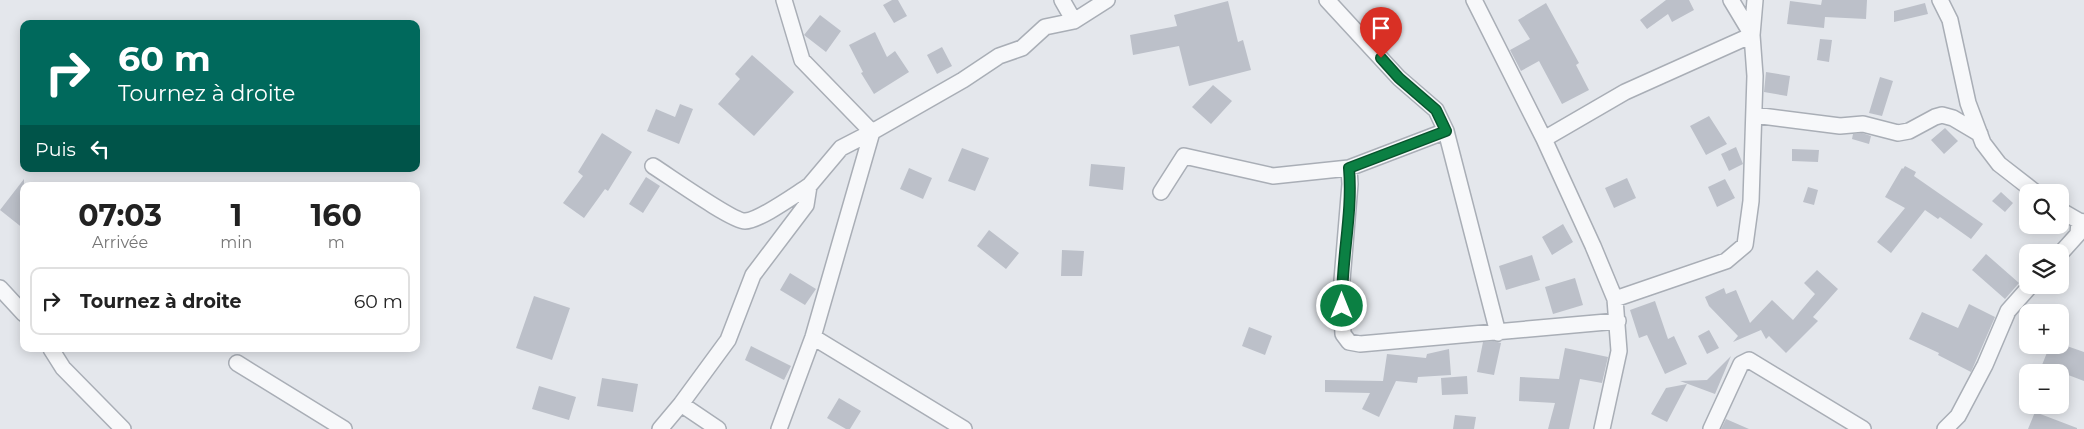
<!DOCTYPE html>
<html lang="fr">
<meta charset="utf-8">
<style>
body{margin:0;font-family:Montserrat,sans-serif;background:#f6f6f6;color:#222;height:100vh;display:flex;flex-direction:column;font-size:19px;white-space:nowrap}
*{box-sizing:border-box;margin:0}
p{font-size:16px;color:#767676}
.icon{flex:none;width:28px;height:28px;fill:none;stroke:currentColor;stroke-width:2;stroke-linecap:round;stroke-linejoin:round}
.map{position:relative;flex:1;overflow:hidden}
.sheet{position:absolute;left:20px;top:182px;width:400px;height:170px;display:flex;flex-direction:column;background:#fff;border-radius:10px;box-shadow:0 2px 12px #0003}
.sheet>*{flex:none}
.banner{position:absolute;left:20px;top:20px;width:400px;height:152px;border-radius:10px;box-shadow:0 2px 12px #0003;background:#00695c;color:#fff;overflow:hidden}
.fabs{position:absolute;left:2019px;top:184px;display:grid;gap:10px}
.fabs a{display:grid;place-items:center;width:50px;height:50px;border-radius:10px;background:#fff;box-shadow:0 2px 12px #0003;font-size:25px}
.pin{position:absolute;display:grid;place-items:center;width:42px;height:42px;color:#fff;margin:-51px -21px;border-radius:50% 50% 50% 0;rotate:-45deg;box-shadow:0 0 5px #0007}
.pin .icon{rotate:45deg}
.me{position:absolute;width:55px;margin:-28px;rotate:0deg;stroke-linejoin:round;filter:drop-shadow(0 0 4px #0008)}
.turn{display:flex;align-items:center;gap:18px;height:105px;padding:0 15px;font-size:22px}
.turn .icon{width:65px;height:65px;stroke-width:2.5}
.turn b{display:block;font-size:35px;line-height:42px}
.then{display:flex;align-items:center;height:48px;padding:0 15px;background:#0003;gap:10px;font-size:19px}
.eta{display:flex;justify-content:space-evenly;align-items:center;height:85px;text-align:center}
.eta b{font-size:30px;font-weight:700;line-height:35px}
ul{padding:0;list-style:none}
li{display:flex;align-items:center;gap:15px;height:68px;margin:0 10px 8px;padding:0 5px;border:2px solid #e0e0e0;border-radius:10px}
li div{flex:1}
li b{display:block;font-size:19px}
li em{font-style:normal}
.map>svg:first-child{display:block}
.building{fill:#bcc0c9}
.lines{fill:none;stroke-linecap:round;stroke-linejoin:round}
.minor-casing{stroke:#a9aeb6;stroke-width:18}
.minor{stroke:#f7f8fa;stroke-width:15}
.route-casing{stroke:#07532c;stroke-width:12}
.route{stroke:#0b8043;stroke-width:9}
</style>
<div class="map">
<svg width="2084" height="429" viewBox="0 0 2084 429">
<rect width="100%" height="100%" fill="#e4e7ec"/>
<path class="building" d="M892,0h6l9,16 -13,7 -11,-18z
M1666,0h23l5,10 -22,12 -4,-8 -21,15 -7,-9z
M1822,0h45l-1,19 -41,-2 -1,11 -37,-4 3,-23 31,4z
M1228,1l10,41 5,-2 8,30 -62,16 -10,-40 -46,9 -3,-20 47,-9 -3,-11z
M1546,3l33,60 -3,2 13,25 -27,14 -23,-43 -18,10 -11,-21 20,-11 -12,-19z
M1925,3l3,11 -34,8v-11z
M820,15l21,16 -15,21 -22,-17z
M875,32l12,25 8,-6 14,21 -35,22 -13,-21 2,-1 -14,-27z
M1820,39l12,1 -3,22 -12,-2z
M942,47l10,19 -15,8 -10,-19z
M752,55l42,37 -40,44 -36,-32 22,-25 -5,-5z
M1766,72l24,4 -3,20 -23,-4z
M1880,77l13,4 -11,35 -13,-3z
M1213,85l19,16 -21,23 -19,-17z
M680,104l13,5 -14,35 -32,-13 9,-22 19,8z
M1709,116l18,28 -21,11 -16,-29z
M1945,128l13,13 -14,13 -13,-14z
M602,133l30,19 -24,39 -3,-2 -21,29 -21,-15 20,-27 -5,-4z
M1862,133l9,3 -2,8 -17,-5 1,-5z
M1736,147l7,17 -14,7 -8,-17z
M962,148l27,10 -14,33 -27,-10z
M1792,149l27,1 -1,12 -26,-1z
M1091,164l34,3 -2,23 -34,-4z
M1905,166l11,6 -2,4 69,48 -12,15 -31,-22 -2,2 -13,-9 -34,43 -14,-11 28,-34 -20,-11 17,-29 1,1z
M909,168l23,10 -9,21 -23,-10z
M646,177l14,9 -17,27 -14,-9z
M1627,178l9,20 -22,10 -9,-20z
M24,179v50l-24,-19z
M1725,179l10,19 -18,9 -9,-20z
M1808,187l10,3 -4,15 -11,-3z
M2001,192l12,11 -8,9 -13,-11z
M1563,224l10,18 -21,13 -10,-18z
M989,230l30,23 -13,16 -29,-23z
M1062,250l22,1 -2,25h-21z
M1986,254l33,29 -14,16 -33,-29z
M1532,255l8,25 -34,10 -7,-24z
M1817,270l21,19 -25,28 5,4 -32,32 -17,-17 -3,3 -5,-9 -28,12 5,-6 -29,-30 -4,-9 19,-9 2,6 10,-4 14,33 22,-23 21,20 22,-26 -11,-11z
M790,273l26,16 -11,16 -25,-15z
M1575,278l8,27 -30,9 -8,-27z
M534,296l36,12 -18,52 -36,-12z
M1655,301l13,38 6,-3 13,28 -22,10 -18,-39 -8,3 -9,-28z
M1969,304l26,13 -24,55 -33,-17 1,-2 -30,-14 13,-27 36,16z
M1249,327l23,9 -7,19 -23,-9z
M1709,330l10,18 -12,6 -9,-18z
M1494,341l7,2 -7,32 -17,-3 6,-30z
M2050,345h14l20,7v29l-42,-16z
M751,346l40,20 -7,14 -39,-20z
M1565,348l43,9 -6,26 -22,-4 -11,50h-21l7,-26 -36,-2 1,-24 39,2z
M1449,349l2,26 -33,2 -1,6 -21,-2 -17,36 -17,-8 8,-16 -45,-1v-12l58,1 4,-27 39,4 1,-4z
M1731,356l-16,38 -35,-13 27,-1z
M1467,376l1,18 -26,1 -1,-17z
M602,378l36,6 -5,28 -36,-6z
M1687,384l-20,38 -16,-8 15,-26z
M539,386l37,11 -7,23 -37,-11z
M839,398l22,13 -11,18h-4l-19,-11z
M2035,412l42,16v1h-49z
M1455,415l21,2 -2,12h-21z
M1726,419l23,10h-28z"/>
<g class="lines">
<defs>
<path id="minor" d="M1062,0l12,21
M1327,0l72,78 37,32 10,21 52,202
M1474,0l70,139 49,107 22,53 4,52 -17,78
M1940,0l10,20 18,83 15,40 16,21 36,28
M1754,115l86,11 23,-2 35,9 11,-2 26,-14 7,-2 11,3 27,16
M1446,131l-97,37 1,16 -9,108 2,42 6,8 11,2 258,-23
M1544,139l81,-47 127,-57 -21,-35
M653,166c16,10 79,55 92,55 14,0 51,-27 64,-35
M1161,192l23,-36 89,20 76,-8
M2060,210l19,11 5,1
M2060,254l18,-20 1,-13
M0,288l24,26
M1615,299l111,-38 19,-16 6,-44 4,-125 -3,-41 3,-35
M813,337l151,92
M51,349l12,19 60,61
M237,363l107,66
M681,404l37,25
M660,429l21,-25 47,-64 25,-65 53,-70 3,-19 32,-38 31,-16 91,-52 36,-24 23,-8 23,-21 29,-6 33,-21
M779,429l34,-92 59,-205 -70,-72 -18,-60
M1711,429l30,-65 8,-4 114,69
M1945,429l13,-13 27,-51 23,-54 23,-26"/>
</defs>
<use href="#minor" class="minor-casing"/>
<use href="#minor" class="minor"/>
</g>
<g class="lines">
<defs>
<path id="route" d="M1342,306c-1,-46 11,-92 7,-138l97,-37 -10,-21 -37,-32 -18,-20"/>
</defs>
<use href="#route" class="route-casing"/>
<use href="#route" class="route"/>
</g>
</svg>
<div class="fabs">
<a><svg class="icon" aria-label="search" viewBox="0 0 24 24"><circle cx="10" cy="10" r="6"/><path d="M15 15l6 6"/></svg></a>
<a><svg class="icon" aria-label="layers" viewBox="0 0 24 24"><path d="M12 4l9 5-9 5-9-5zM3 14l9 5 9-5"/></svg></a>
<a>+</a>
<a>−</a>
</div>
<div class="pin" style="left:1381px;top:58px;background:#d93025"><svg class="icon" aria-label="arrive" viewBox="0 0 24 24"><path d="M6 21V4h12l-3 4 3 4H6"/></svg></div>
<svg class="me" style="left:1342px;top:306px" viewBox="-20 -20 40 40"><circle r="17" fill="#0b8043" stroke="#fff" stroke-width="3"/><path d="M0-11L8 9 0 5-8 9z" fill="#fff"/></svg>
<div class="banner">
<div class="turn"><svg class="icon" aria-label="right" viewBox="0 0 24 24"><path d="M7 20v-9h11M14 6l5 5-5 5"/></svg><div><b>60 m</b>Tournez à droite</div></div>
<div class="then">Puis<svg class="icon" aria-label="left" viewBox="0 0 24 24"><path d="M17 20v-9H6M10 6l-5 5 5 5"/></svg></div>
</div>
<section class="sheet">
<div class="eta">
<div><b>07:03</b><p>Arrivée</p></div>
<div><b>1</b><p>min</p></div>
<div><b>160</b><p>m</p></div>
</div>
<ul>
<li><svg class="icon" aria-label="right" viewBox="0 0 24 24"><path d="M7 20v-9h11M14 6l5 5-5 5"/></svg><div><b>Tournez à droite</b></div><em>60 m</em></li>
</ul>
</section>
</div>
